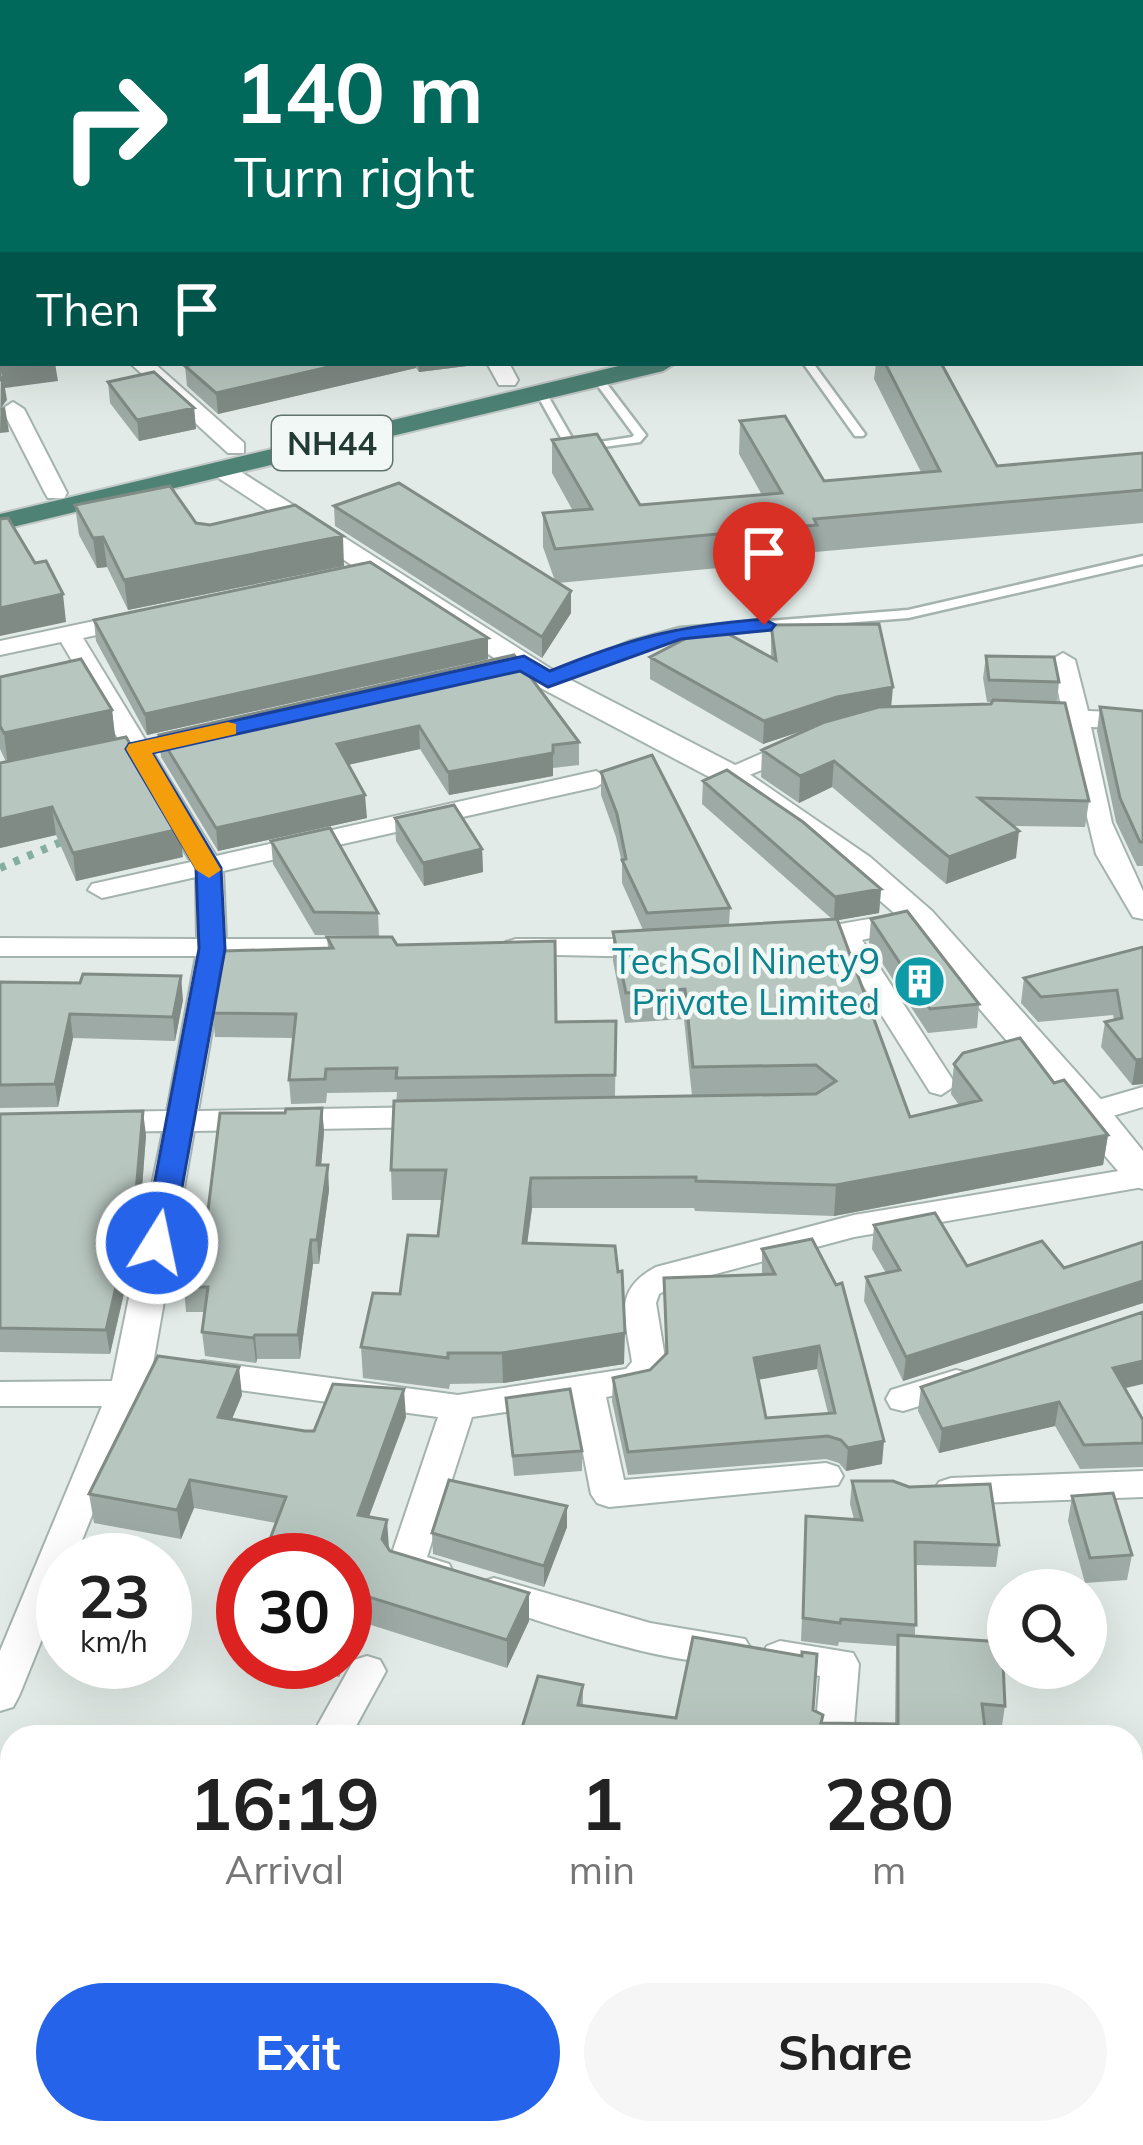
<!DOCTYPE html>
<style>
body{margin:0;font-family:Mulish,sans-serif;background:#f6f6f6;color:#222;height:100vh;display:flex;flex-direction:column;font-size:45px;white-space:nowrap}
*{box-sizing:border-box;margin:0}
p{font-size:39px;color:#767676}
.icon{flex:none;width:66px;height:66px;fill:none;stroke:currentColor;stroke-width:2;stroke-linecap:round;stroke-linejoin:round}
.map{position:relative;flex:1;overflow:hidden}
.side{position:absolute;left:0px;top:1725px;width:1143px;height:420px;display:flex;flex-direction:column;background:#fff;border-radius:36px 36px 0 0;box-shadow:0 12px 48px #0002}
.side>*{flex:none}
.banner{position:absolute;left:0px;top:0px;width:1143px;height:366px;box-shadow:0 12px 48px #0002;background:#00695c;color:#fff;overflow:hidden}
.tools{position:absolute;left:987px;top:1569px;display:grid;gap:24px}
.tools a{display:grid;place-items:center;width:120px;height:120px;border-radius:50%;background:#fff;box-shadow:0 12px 48px #0002;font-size:60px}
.speed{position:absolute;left:36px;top:1533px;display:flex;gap:24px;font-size:60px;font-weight:700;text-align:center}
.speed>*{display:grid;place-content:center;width:156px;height:156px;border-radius:50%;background:#fff;box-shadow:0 12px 48px #0002;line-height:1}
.speed small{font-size:30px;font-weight:400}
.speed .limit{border:18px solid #d22;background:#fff;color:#111}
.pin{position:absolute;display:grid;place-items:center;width:102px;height:102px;color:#fff;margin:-123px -51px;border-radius:50% 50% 50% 0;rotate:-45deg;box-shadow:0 0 12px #0007}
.pin .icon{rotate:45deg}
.me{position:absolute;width:132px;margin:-66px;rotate:10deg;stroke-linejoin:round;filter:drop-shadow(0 0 9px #0008)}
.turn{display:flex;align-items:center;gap:42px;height:252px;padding:0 36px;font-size:54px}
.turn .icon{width:156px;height:156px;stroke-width:2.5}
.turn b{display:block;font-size:84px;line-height:102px}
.then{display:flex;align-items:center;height:114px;padding:0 36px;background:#0003;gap:24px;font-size:45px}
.eta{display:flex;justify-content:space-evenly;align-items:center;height:204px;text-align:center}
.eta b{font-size:72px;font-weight:700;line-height:84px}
.primary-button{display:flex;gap:24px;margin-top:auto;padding:24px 36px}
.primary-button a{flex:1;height:138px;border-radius:72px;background:#2563eb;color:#fff;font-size:48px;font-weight:700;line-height:138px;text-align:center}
.primary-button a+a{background:#f6f6f6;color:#222}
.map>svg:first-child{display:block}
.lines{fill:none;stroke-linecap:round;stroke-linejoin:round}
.service-casing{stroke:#a5b3ae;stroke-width:5}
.minor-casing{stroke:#a5b3ae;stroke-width:4}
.tertiary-casing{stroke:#a5b3ae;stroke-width:4}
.trunk-casing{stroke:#c1c8c6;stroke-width:4}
.path{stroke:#85ada0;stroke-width:8;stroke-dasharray:6 9;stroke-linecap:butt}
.service{fill:#fff;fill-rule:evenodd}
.minor{fill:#fff;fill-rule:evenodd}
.tertiary{fill:#fff;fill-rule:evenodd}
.trunk{fill:#4d8275;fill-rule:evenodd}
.wall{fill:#9eaaa5;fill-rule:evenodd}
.shaded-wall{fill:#818b86}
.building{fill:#b8c6c0;stroke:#818b86;stroke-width:3;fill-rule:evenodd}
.route{fill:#2563eb;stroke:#184099;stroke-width:3}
.slow{fill:#f59e0b}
.labels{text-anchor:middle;stroke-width:9;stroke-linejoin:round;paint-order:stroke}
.shield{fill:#f2f8f5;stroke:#61746e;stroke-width:3}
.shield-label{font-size:33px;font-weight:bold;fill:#233b34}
.culture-label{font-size:36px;fill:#0d838f;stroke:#f2f8f5;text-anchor:end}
</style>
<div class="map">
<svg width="1143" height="2145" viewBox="0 0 1143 2145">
<rect width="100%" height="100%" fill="#e2ebe7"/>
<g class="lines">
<defs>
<path id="service" d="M803,363h10l52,71 -2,2h-8z
M597,375l4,1 45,59 -6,7 -66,9 -9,-6 -30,-54 9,-2 31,54 5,2 52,-8 2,-2 -42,-57z
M1143,556v8l-235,54 -227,18 -44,12 -85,35h-8l-2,-3 87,-38 51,-14 228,-18z"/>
<path id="minor" d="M588,0h38l2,3h-42z
M0,127h3v12h-3z
M1140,139l3,1v12l-3,-1z
M1143,204v12l-3,1v-12z
M1140,302h3v12h-3z
M130,363h24l90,80v10h-16z
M487,363h22l9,17 -3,5h-16z
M13,402l11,7 43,84 -3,5h-16l-3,-5 -43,-84z
M132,613l9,2v10l-58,13 133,218 380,-85 13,8 -13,8 -373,84 3,68h134l14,9 -14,9 -135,-1 -27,155 234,-4 15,10 -15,10 -238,4 -41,233 -79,196h-11v27l-44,109 -6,11 -13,4v-60l102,-245h-102v-24l112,-1 51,-250 -55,1 -15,-10 15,-10 59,-1 29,-155h-196v-18l197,1 -1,-62 -94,21 -14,-8 4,-6 99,-22 -130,-220 -61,13v-14z
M1063,653l12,7 13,51 55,2v16l-52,-2 21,96 31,68v28l-10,-2 -37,-63 -31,-128 -36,-1 -13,-8 13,-8 33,1 -11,-50z
M799,737l13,8 -4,6 -71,29 -9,2 -13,-8z
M910,912l10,2 4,6 -4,6 -58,14 94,145 -15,10 -11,-3 -93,-148 -33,3 -14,-9c10,-10 97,-21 120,-26z
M516,939h138l14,9 -14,9 -148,-3 -4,-6 4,-6z
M1143,1087v20l-51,15 -15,-10 4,-7z
M1143,1167v20l-289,50 -176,47 -19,10 -3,9 10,61 -18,25 -42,8 18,83 202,-17 12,4 5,9 -5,9 -229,22 -12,-4 -6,-9 -18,-92 -101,15 -45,140 22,7 5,10 -5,10 -13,4 -43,-13 -5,-10 50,-148 -235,-32 -12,-3 -5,-9 5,-9 12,-3 255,34 168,-26 6,-7c-6,-43 -21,-71 24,-95l198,-52z
M956,1370l12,3 5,9 -5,9 -65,20 -12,-3 -5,-9 5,-9z
M1143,1471v26l-192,7 -12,-4 -6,-9 6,-9 12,-4z
M494,1578l156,45 95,16 6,10 -6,10c-53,18 -207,-39 -264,-57l-5,-10 5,-10z
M780,1641l73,12 6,11 -6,73h-38l5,-61 -53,-10 -6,-10 6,-10z
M367,1656l13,4 6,11 -36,66h-39l43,-77z
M0,1814l12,3v34l-12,-3z"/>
<path id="tertiary" d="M227,463l332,211 180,93 131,90 62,54 173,193 38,47v38l-13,-4 -222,-260 -62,-54 -129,-90 -180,-95 -320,-209 -4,-6z"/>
<path id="trunk" d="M1140,240h3v14h-3z
M631,363h45l-13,8 -663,159v-16z"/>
</defs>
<use href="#service" class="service-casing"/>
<use href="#minor" class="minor-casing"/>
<use href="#tertiary" class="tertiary-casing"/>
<use href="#trunk" class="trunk-casing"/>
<path class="path" d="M0,868l68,-29"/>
<use href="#service" class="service"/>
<use href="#minor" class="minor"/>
<use href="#tertiary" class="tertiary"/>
<use href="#trunk" class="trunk"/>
</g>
<path class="wall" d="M193,363h282v2l-56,7 -3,-4 -198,46 -31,-28 -2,-20z
M876,363h65l56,103 146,-13v70l-328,29 -1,7 -256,24 13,30 -29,45 -207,-132 -1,-20 221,75 -12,-34v-34l30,-2 -21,-38v-33l88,65 122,-10 -23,-41 1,-33 84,60 97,-9 -47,-93z
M108,382l86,26 2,21 -57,12 -29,-38z
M75,505l121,18 148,43 -216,44 -21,-43 -10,1 -18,-33z
M94,620l394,39 -341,76 -51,-94z
M771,625l120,81 100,-2v-2h-4l-4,-24 3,-22 73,26 -2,21 32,98 -4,26 -72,-1 3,32 -70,26 -114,-97 -33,16 -38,-26 1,-27 48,-22 -47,16 -113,-65v-22h121z
M514,655l65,87v23l-26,3v8l-104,19 -29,-46 -72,16 19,53 -149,33 -57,-94 -2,-22z
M0,677l112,33 3,29 68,118 -107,24 -20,-46 -56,13v-85l6,-1 -6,-13z
M1100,707l43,4v155h-6l-21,-44 -19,-91z
M601,772l129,136 -1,17 103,-6 -130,-115 1,-23 178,108 -2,24 -42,7 73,197 49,-12 -8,-11 3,-30 100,19 54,52 -5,30 -269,51 -139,-5 -1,-3h-162l-5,35 97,121 -121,19 -53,1 -1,5 -86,-11 -2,-31 39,-53 38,-58 4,-36h-50l-1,-30 6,-78 -70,1 -1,10 -35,1 -2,-24 4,-42 -78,-1 -2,-24 115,-65 -1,-11 70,8 159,77 60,-1 -1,76 77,-1 -8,-77 -59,4 -12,-62v-29l30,-2 -21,-47v-20l-6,-26 -15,-42z
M395,818l87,31 1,23 -59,14 -28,-45z
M271,841l107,72 1,23 -64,-1 -42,-71z
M871,919l108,85 -2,24 -49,5 -59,-90z
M1143,947v137l-11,1 -31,-38 4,-25 9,-2 -1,-5 -75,7 -17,-19 3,-25z
M0,982l183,18 -8,41 -102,-3 -15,69 -58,1z
M322,1108l2,24 -3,33 8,25 -10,74h-6l-13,95h-43l-1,4 -51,-7 -3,-24 3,-20h-19l-2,-25 101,-174z
M0,1114l146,21 -7,93 -29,126 -110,-2z
M874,1225l93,41 97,2 79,-26v61l-240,78 -39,-80 2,-24 20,-4 -14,-24z
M812,1239l70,225 -36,7 -7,-8 -13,-4 -198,16 -16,-74 1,-23 37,-8 16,-15 -2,-77 98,-4v-25zM817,1369l11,44 -62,5 -8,-39z
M921,1387l204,1 18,32v47l-63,2 -25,-43 -116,27 -21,-42z
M242,1395l-10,24 73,12 101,-14 -37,100 21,34 139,42v28l-22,47 -139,-44 -3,9 -9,-1 -80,-109 -82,-15 -13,31 -87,-16 -5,-29z
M506,1398l76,53v20l-68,5z
M852,1481l147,64 -3,22 -81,-2v71l90,70 -4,26 -15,-1v6h-464l-1,-6 62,-46v20l93,13 137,-8 9,13 73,1 1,-78 -57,-4 -1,4 -37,-5 5,-125 48,3 -4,-15z
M1072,1496l60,59 -5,25 -42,3 -17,-62z
M567,1527l-23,60 -111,-33 -1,-21z
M243,1595v64l-11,-2 -3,-28z
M258,1662h87l-6,15z
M1131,1873h12v250h-12z
M12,1939v164l-12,-3v-137h2z
M101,2133h280l-3,12h-218z
M1051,2133h75l1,12h-76z"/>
<path class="shaded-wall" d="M55,363l3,18 -53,7 2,12 -6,8 4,-1 4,25 -9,1 1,-69z
M346,363h70v5l-198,46 -2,-21z
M418,363h57v2l-56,7z
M194,408l2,21 -57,12 -2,-21z
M343,536l1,30 -216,44 -4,-30z
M103,537l4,30 -10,1 -4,-30z
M571,591v22l-29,45v-21z
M63,594l3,28 -66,14v-28z
M488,638v21l-341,76 -2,-21z
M893,687l-2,22 -56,11 -72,24 1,-23 73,-24z
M112,710l4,33 -108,24 -4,-34z
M419,726l1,23 -82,18 -1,-23z
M553,753v23l-104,19 -1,-23z
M834,761l-2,26 -33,16 1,-27z
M365,795l2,23 -149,33 -2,-23z
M52,807l4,28 -56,13v-29z
M180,829l3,28 -107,24 -3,-28z
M1019,831l-3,27 -70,26 3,-27z
M482,849l1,23 -59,14 -1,-23z
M881,889l-2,24 -45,8 1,-24z
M181,976l2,24 -8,41 -2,-24z
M70,1014l3,24 -15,69 -3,-23z
M1143,1059v25l-11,1 4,-25z
M322,1108l2,24 -5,58 -2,-25z
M143,1111l3,24 -7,93 -29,126 -4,-24z
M1108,1135l-5,30 -269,51 2,-31z
M328,1165l1,25 -10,74 -2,-24z
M531,1178l1,30 -9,66v-31z
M311,1240l2,24 -13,95 -2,-24z
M1143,1281v22l-240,78 3,-24z
M625,1333l-1,31 -121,19 -1,-30z
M255,1335l2,24 -1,4 -3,-25z
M819,1346l-2,23 -65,12 2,-23z
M1143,1361v23l-34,8 4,-24z
M239,1367l3,28 -21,50 -3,-28z
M404,1389l2,28 -47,126 -1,-28z
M1059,1402l-4,24 -116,27 3,-24z
M884,1441l-2,23 -36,7 2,-23z
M190,1480l4,28 -13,31 -4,-29z
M567,1506v21l-23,60v-21z
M387,1520l2,28 -7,-9z
M529,1593v28l-22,47v-28z
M366,1596l2,28 -3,9 -2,-28z
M354,1604l2,28 -11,29v-34z
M338,1662h7l-6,15z
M369,2133h12l-3,12h-13z"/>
<path class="building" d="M3,269v94h2l-4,1 3,12 -4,4v-110z
M198,363h148l-130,30 -31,-27z
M885,363h56l56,103 146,-13v37l-329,29 3,6 -262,24 -12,-36 49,-4 -40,-69 45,-6 43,71 142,-12 -42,-72 45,-5 39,65 116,-10z
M154,372l40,36 -57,12 -29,-38z
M399,483l172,108 -29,46 -208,-131z
M170,486l26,37 14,2 85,-20 48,31 -219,44 -21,-43 -10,1 -18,-33z
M8,518l27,45 11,-2 17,33 -63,14v-89z
M370,562l118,76 -343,76 -51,-94z
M879,624l14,63 -56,10 -73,24 -114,-64 62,-32 64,35 -5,-35z
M514,655l65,87 -26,3v8l-105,19 -29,-46 -82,18 28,51 -149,33 -57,-93z
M986,656l68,1 5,25 -70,-2z
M81,659l31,51 -108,23 -4,-7v-49z
M993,700l72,3 24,98 -110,-3 40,33 -70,26 -115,-96 -34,15 -38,-26 63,-28 54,-15 112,-3z
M1100,707l43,4v131h-3l-20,-44z
M126,737l54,92 -107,24 -21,-46 -52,12v-56z
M652,755l78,153 -83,5 -25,-53 4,-1 -9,-45 -16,-42z
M727,770l76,52 78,67 -46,8 -132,-116z
M454,805l28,44 -59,14 -28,-45z
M330,828l48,85 -64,-1 -43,-71z
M907,911l72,93 -49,5 -59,-90z
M837,919l73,198 71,-17 -27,-36 9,-11 57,-15 34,45 10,-3 44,55 -272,50 -140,-4v-4l-165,1 -8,65 92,3 3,26 4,-1 3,62 -123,20h-54v5l-87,-11 12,-54 27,1 8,-59 30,1 8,-66h-55l3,-69 422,-7 20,-13 -20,-16 -123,2 -8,-78 -59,4 -13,-61z
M327,937h65l5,8 158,-4 1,81 60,-1 -1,54 -219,3 1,-10 -71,1 -1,10 -36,1 7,-66 -83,-1 11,-62 109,-3z
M1143,947v112l-7,1 -31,-38 17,-4 -5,-28 -76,7 -17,-19z
M83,974l98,2 -8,41 -103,-3 -15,70 -55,1v-103l80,1z
M322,1108l-5,57h11l-11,75h-6l-13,95h-43l-2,3 -51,-6 6,-45h-24l4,-36h15l17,-138h65l1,-4z
M143,1111l-8,93 -29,126 -106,-2v-214z
M935,1213l32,53 75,-25 22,27 79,-26v39l-237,76 -40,-80 34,-7 -26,-45z
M812,1239l24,46 6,-2 42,158 -36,7 -7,-8 -13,-4 -200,16 -15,-74 37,-8 17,-17 -3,-75 111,-4 -13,-25zM819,1346l16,67 -69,5 -12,-60z
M1143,1312v49l-30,7 30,52v23l-59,2 -25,-43 -117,27 -21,-42z
M158,1356l81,11 -21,50 87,14h9l19,-47 71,5 -46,126 29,5 -5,19 8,12 139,42 -22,47 -141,-44 -3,9 -9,-1 -9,23v-67h-83l24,-63 -96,-17 -13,30 -88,-16z
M570,1389l12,62 -69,5 -7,-58z
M449,1480l118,26 -23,60 -112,-33z
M852,1481h41l16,6 81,-3 9,61 -84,-3 1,83 -75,-6 -1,4 -37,-5 3,-102 56,4z
M1113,1493l19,62 -42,3 -18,-62z
M243,1595v37l-14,-3z
M898,1635l104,7 3,64 -23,-2 4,33h-432l-33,-6 17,-55 45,9 -5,20 98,13 17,-81 109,19v-4l15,2 -4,56 10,5 -2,8 77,1z
M1131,1873h12v224h-12z
M12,1939v132l-12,-3v-105h2z
M260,2133h109l-4,12h-46z
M461,2133h464v12h-465z
M1056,2133h70l1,12h-71z"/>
<path class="route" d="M764,619l11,6 -4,5 -90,9 -133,48 -28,-16 -368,82 69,115 4,81 -53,294 -15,10 -10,-3 -4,-7 56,-294 -3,-81 -70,-119 3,-5 395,-88 26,15c81,-33 126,-45 214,-52z"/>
<path class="slow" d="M228,722l8,2v10l-84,19 69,117 -12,8 -13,-8 -70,-121 3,-5z"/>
<defs>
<symbol id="building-disc" viewBox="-11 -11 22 22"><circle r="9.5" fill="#0f9aa8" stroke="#f2f8f5"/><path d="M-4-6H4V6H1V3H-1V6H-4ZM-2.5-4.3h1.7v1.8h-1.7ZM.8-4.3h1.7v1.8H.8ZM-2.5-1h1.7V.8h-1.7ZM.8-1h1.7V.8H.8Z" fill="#fff"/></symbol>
</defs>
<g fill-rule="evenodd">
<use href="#building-disc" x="890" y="952" width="59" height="59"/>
</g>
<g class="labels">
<rect class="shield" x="272" y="416" width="120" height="54" rx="9"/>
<g class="shield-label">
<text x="332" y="455">NH44</text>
</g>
<g class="culture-label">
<text x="880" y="974">TechSol Ninety9<tspan x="880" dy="41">Private Limited</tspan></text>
</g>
</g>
</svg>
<div class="tools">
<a><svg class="icon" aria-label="search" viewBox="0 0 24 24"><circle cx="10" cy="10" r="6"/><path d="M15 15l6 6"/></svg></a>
</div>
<div class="speed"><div>23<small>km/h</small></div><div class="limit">30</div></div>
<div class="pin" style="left:764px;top:625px;background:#d93025"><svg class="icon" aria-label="arrive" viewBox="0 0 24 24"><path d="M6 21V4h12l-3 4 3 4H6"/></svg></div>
<svg class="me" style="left:157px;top:1243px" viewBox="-20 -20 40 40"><circle r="17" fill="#2563eb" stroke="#fff" stroke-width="3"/><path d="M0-11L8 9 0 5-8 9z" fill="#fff"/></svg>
<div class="banner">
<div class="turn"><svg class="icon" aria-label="right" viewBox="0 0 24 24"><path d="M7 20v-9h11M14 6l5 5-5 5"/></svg><div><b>140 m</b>Turn right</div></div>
<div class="then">Then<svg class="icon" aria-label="arrive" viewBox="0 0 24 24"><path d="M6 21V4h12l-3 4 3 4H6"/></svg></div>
</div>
<section class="side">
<div class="eta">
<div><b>16:19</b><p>Arrival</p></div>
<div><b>1</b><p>min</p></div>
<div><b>280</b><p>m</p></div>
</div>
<div class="primary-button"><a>Exit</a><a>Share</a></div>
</section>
</div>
